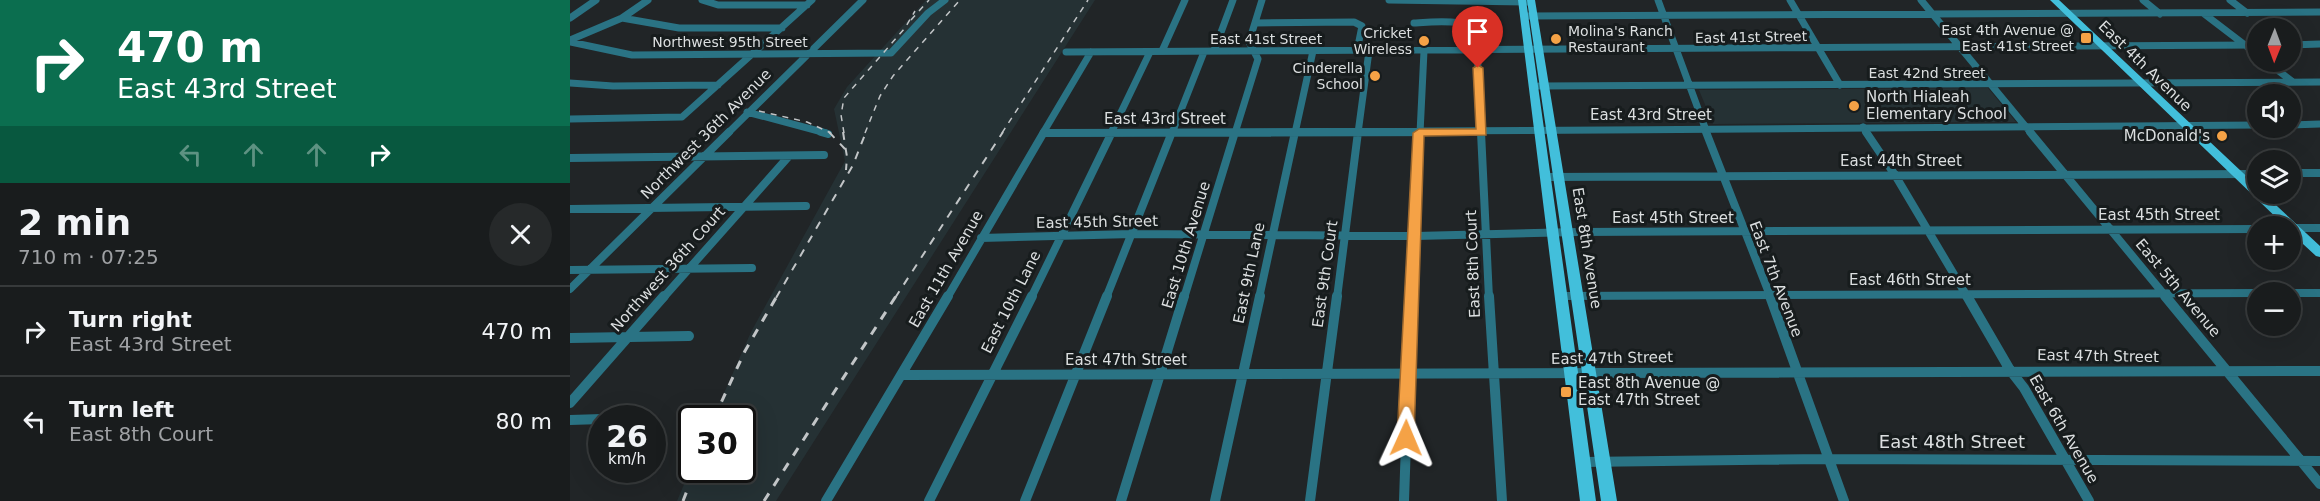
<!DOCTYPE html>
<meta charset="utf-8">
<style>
body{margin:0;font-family:"DejaVu Sans",sans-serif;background:#26292a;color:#f1f3f6;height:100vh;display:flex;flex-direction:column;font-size:22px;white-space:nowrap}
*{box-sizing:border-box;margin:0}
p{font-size:20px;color:#9fa1a4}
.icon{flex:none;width:33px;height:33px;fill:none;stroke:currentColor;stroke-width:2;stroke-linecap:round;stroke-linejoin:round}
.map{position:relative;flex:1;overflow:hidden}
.sheet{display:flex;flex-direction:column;background:#191c1d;width:570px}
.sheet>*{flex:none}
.top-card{background:#0b6e4f;color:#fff;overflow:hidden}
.needle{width:39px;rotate:181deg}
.controls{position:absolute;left:1677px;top:18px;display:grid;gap:12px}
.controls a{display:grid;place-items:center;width:54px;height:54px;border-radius:50%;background:#191c1d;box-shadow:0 6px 24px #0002,0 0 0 2px #373a3b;font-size:30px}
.speed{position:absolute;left:18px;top:405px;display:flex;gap:12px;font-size:30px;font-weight:700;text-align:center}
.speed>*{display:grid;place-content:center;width:78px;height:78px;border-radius:50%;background:#191c1d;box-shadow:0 6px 24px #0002,0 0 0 2px #373a3b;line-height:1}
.speed small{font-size:15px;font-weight:400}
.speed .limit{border:3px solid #111;border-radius:9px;background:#fff;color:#111}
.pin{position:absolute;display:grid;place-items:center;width:51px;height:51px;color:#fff;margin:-62px -26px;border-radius:50% 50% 50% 0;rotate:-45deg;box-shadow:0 0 6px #0007}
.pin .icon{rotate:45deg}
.me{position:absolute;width:66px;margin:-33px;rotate:1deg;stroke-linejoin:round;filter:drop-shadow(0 0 4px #0008)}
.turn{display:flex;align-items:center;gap:21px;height:126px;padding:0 18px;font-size:27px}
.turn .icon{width:78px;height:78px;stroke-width:2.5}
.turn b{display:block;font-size:42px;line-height:51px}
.lanes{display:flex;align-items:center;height:57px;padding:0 18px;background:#0003;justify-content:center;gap:30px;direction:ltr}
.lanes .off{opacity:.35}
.round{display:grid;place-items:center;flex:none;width:63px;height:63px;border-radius:32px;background:#26292a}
.overview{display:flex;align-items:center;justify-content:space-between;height:102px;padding:0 18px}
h1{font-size:36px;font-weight:600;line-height:45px}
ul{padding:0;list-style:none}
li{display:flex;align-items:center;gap:18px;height:90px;padding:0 18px;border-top:2px solid #373a3b}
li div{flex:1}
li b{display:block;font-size:22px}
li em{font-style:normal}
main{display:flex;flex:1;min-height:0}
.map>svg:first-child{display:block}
.built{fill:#253134}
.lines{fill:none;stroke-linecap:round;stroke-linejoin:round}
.minor-far2{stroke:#2a7384;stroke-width:7}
.minor-far1{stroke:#2a7384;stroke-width:8}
.minor{stroke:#2a7384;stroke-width:10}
.major{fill:#42bfdb;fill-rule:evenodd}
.rail-far2{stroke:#c2c5c7;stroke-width:1.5;stroke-dasharray:6 6;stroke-linecap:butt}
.rail-far1{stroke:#c2c5c7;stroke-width:2;stroke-dasharray:8 8;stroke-linecap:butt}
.rail{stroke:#c2c5c7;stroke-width:3;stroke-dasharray:9 9;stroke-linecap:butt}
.route{fill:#f5a246;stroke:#9f692e;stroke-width:1.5}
.poi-dot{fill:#f5a246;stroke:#171c1d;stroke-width:2}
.labels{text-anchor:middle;stroke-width:6;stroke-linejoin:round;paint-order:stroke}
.far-poi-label{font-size:14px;fill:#dcdfe0;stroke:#171c1d;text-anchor:end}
.far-street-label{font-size:14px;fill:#dcdfe0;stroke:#171c1d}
.street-label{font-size:15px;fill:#dcdfe0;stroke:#171c1d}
.poi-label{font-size:15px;fill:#dcdfe0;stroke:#171c1d;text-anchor:start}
.near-street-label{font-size:18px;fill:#dcdfe0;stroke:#171c1d}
</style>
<main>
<section class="sheet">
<div class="top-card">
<div class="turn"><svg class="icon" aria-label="right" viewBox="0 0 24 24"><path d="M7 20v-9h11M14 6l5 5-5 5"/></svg><div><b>470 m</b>East 43rd Street</div></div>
<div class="lanes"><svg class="icon off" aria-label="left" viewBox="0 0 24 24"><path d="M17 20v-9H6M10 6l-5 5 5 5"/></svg><svg class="icon off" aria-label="ahead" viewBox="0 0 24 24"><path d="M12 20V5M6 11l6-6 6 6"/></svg><svg class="icon off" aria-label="ahead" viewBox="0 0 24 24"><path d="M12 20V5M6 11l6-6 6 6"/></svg><svg class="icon" aria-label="right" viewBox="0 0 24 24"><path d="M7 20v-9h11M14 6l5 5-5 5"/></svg></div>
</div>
<div class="overview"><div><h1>2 min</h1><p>710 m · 07:25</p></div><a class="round"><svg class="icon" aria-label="close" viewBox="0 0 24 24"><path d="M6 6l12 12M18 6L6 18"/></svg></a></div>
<ul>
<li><svg class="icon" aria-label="right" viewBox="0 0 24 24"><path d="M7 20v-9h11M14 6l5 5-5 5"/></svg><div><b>Turn right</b><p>East 43rd Street</p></div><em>470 m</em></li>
<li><svg class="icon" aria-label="left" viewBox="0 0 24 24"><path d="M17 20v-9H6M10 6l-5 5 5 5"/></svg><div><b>Turn left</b><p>East 8th Court</p></div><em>80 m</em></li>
</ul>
</section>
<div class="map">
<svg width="1750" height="501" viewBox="0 0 1750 501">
<rect width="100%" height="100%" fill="#212527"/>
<path class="built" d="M356,0h169l-319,501h-99l14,-33 1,2h50v-52h-29l38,-86 94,-171 -11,-52 13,-22z
M1418,88l28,34 -303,2 -14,-34z"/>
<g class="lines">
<path class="minor-far2" d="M132,0l16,5h89
M819,0l140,2
M1088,0l49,133
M1220,0l50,85
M1351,0l110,133
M1573,0l17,14
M1660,0l17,13
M1633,13l55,42
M957,16l793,-4
M0,18l26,-18
M52,18l57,10h103
M685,23l99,-1 8,4 -5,25
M844,23c17,-1 69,-7 71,18 0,8 -6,14 -7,22 -2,23 2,48 3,70
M0,40l52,-22 26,-18
M0,42l62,13 259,-2 37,-40 17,-13
M1720,45l30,-1
M592,51l23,-51
M644,51l19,-51
M496,52l1192,-7
M1697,62l26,20
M0,83l43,3 105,-1
M969,86l781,-4
M177,112l79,21
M0,119l112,-2 130,-117
M1720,125l30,-1
M1293,127l4,6
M158,133l135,-133
M473,133l48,-81
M474,133c405,0 809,-6 1214,-8
M541,133l39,-81
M602,133l32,-81
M665,133l23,-74 -9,-17 13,-42
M725,133l18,-82
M788,133l11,-82
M850,133l4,-82"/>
<path class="minor-far1" d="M251,132l7,2
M911,132l8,166
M1136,132l65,166
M1296,132l29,43 73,123
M1460,132l137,166
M474,133l432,-1
M0,158l254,-3
M1720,173h30
M976,177l712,-3
M0,209l236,-3
M1720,228h30
M411,238l151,-4 284,2 161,-4 681,-3
M0,270l182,-2
M0,289l159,-157
M1720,293h30
M992,296l696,-3
M93,298l126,-142
M377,298l97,-166
M461,298l81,-166
M536,298l66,-166
M614,298l51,-166
M689,298l36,-166
M767,298l21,-166
M841,298l9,-166"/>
<path class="minor" d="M919,296l13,205
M1200,296l74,205
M1397,296l43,74 14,18 65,113
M1595,296l155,188
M0,338l119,-2
M333,375l1417,-4
M0,403l94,-107
M55,418h4
M0,420l32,-1
M1013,462l246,-3 491,2
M256,501l122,-205
M359,501l103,-205
M455,501l82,-205
M551,501l63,-205
M645,501l45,-205
M740,501l27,-205
M834,501l7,-205"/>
<path class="major" d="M948,0h8l70,501h-16z
M957,0h8l82,501h-16z
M1480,0h9l199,187v7h6l56,52v11l-4,-1 -26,-24v-6h-5z"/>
<path class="rail-far2" d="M341,20l18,-20
M189,111l48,11 24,11
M274,133l-3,-18 3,-17 61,-70 10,-17
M295,133l15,-37 13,-20 67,-76
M432,133l86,-133"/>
<path class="rail-far1" d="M259,132l16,17
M273,132l4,25 -1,13
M206,298l77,-133 13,-33
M325,298l108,-166"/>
<path class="rail" d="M144,418l31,-67 32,-55
M113,501l12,-31
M194,501l132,-205"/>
</g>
<path class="route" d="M908,65l5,3 3,67 -62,1 -10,302 -3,4 -5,2 -6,-2 -3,-4 16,-305 6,-4h57l-3,-61z"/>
<g class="poi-dot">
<rect x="1510" y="32" width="12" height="12" rx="3"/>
<circle cx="986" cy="39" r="6"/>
<circle cx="854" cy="41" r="6"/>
<circle cx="805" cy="76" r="6"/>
<circle cx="1284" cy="106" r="6"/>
<circle cx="1652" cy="136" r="6"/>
<rect x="990" y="386" width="12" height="12" rx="3"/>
</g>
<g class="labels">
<g class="far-poi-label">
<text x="1504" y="35">East 4th Avenue @<tspan x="1504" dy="16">East 41st Street</tspan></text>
<text x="998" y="36" text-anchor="start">Molina's Ranch<tspan x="998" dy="16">Restaurant</tspan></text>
<text x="842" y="38">Cricket<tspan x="842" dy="16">Wireless</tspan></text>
<text x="793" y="73">Cinderella<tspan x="793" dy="16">School</tspan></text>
</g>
<g class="far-street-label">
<text transform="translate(1181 37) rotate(-1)" y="5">East 41st Street</text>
<text x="696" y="44">East 41st Street</text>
<text x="160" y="47">Northwest 95th Street</text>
<text x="1357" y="78">East 42nd Street</text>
</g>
<g class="street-label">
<text transform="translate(1575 66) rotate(44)" y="5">East 4th Avenue</text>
<text x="1081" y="120">East 43rd Street</text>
<text x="595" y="124">East 43rd Street</text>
<text transform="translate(136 134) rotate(-45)" y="5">Northwest 36th Avenue</text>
<text x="1331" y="166">East 44th Street</text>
<text x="1589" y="220">East 45th Street</text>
<text x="1103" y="223">East 45th Street</text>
<text transform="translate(527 222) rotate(-1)" y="5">East 45th Street</text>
<text transform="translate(616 245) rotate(-73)" y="5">East 10th Avenue</text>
<text transform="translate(1017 248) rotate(81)" y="5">East 8th Avenue</text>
<text transform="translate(903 264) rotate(-92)" y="5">East 8th Court</text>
<text transform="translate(98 269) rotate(-48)" y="5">Northwest 36th Court</text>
<text transform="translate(376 269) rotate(-60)" y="5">East 11th Avenue</text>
<text transform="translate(679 273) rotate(-78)" y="5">East 9th Lane</text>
<text transform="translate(755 274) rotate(-82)" y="5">East 9th Court</text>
<text transform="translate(1206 279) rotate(69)" y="5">East 7th Avenue</text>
<text x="1340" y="285">East 46th Street</text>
<text transform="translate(1608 288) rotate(50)" y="5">East 5th Avenue</text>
<text transform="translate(441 302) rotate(-63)" y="5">East 10th Lane</text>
<text transform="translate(1528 356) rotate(1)" y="5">East 47th Street</text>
<text transform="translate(1042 358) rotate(-1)" y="5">East 47th Street</text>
<text x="556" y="365">East 47th Street</text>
<text transform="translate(1494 429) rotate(60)" y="5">East 6th Avenue</text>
</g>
<g class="poi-label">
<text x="1296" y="102">North Hialeah<tspan x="1296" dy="17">Elementary School</tspan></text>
<text x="1640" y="141" text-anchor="end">McDonald's</text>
<text x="1008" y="388">East 8th Avenue @<tspan x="1008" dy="17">East 47th Street</tspan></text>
</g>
<g class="near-street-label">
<text x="1382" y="448">East 48th Street</text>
</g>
</g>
</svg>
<div class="controls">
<a><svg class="needle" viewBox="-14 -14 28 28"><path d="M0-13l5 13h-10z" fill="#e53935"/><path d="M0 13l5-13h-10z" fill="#9fa1a4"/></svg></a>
<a><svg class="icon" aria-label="sound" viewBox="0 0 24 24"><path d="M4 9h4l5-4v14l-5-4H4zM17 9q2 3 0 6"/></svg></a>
<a><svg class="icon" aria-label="layers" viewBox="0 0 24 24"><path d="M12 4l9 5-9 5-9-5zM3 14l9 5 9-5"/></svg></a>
<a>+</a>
<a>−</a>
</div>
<div class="speed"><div>26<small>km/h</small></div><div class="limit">30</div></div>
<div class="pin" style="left:908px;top:68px;background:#d93025"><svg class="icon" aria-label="arrive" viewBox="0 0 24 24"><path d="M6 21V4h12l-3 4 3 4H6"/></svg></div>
<svg class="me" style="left:836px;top:438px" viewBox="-20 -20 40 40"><path d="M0-17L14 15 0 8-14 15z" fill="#f5a246" stroke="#fff" stroke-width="4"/></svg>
</div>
</main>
